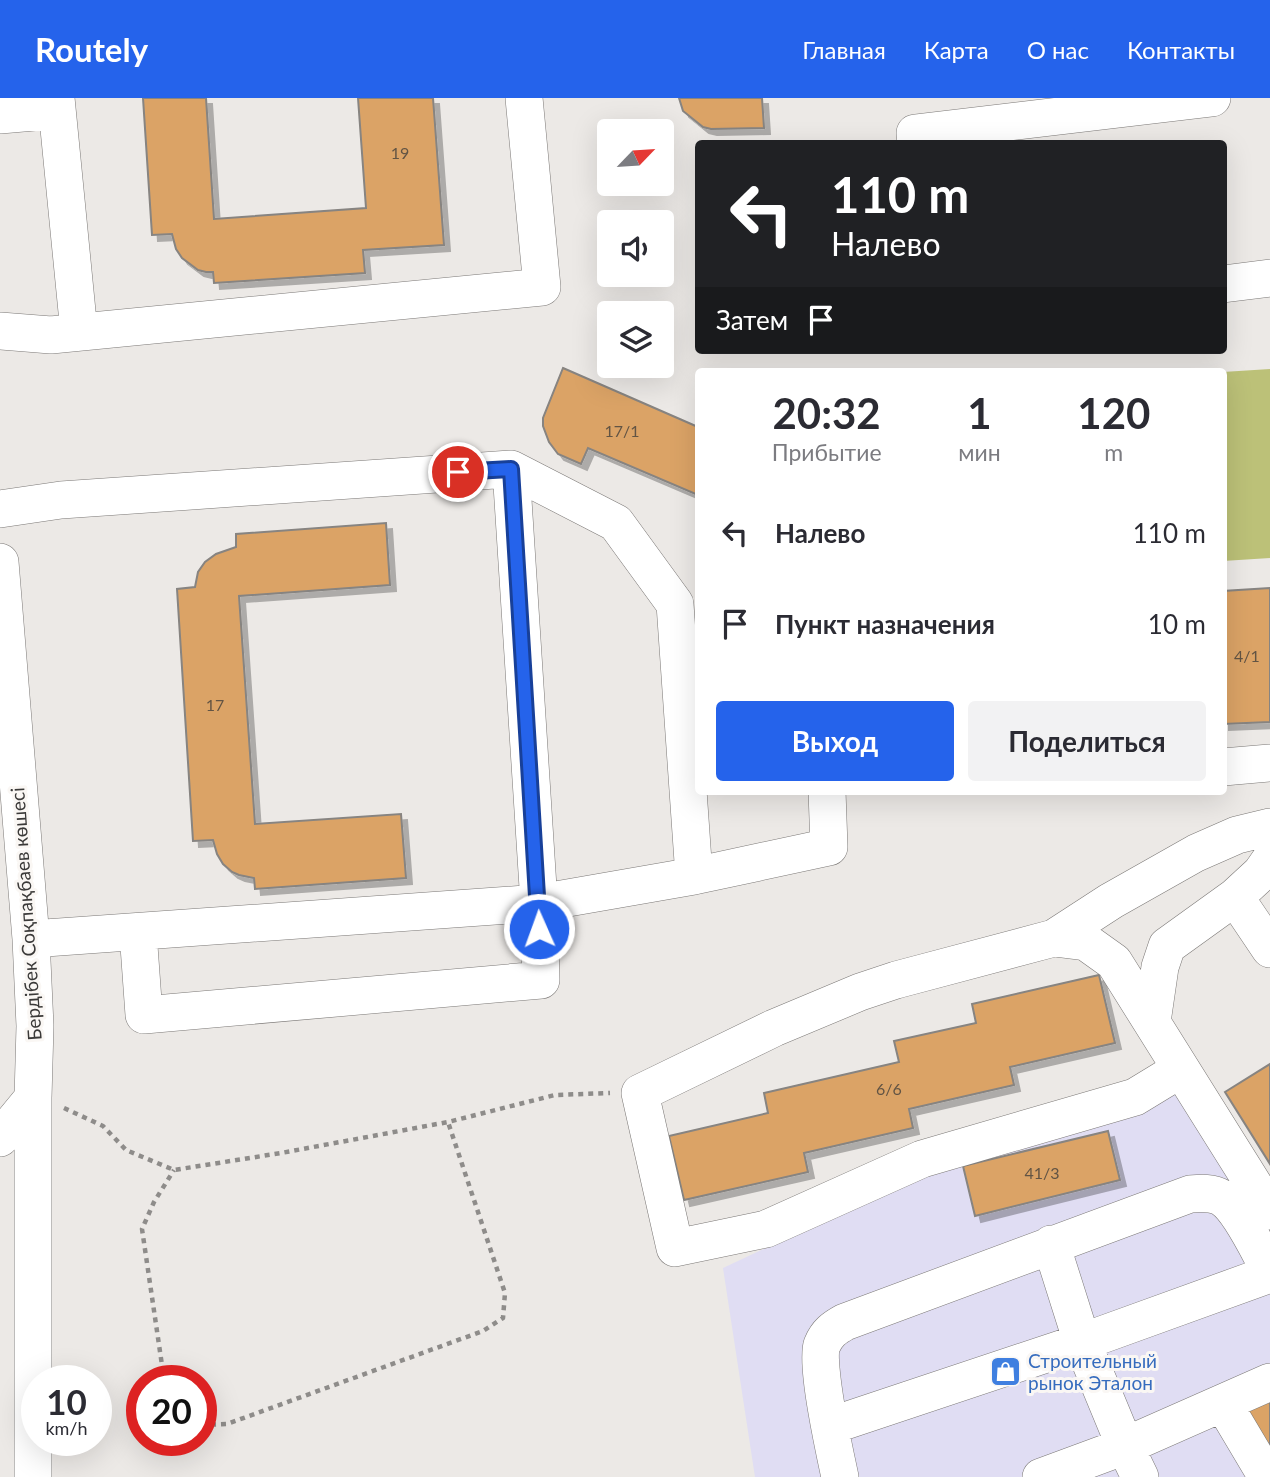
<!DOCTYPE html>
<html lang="ru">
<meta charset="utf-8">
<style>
body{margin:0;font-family:Lato,sans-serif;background:#f2f2f3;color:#2b2b33;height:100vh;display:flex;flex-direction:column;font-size:26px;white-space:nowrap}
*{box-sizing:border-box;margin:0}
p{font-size:23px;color:#7c7c81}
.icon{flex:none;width:38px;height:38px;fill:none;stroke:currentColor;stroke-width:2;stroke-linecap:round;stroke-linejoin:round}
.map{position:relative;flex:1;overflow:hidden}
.details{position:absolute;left:695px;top:270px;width:532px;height:427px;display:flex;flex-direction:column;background:#fff;border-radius:7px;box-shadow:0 7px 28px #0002}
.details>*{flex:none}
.banner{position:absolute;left:695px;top:42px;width:532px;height:214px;border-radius:7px;box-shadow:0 7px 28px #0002;background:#202124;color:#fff;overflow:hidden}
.needle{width:46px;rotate:65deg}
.tools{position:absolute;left:597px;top:21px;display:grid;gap:14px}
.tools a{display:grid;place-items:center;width:77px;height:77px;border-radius:7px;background:#fff;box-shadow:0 7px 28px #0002;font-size:35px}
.speed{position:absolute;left:21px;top:1267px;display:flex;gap:14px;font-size:35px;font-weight:700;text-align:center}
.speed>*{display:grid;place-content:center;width:91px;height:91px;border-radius:50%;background:#fff;box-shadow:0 7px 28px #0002;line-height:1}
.speed small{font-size:18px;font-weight:400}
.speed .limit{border:10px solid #d22;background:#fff;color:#111}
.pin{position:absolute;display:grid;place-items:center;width:60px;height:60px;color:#fff;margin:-30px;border:4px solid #fff;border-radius:50%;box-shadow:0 2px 7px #0007}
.me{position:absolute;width:77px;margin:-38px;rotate:358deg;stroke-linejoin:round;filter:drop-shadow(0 0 5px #0008)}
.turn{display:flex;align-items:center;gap:24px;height:147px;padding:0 21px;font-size:32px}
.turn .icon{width:91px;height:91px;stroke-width:2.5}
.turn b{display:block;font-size:49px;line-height:60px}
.then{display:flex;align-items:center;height:66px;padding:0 21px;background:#0003;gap:14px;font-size:26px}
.eta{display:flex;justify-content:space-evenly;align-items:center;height:119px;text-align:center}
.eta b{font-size:42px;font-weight:700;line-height:49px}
.action{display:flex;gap:14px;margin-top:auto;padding:14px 21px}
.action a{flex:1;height:80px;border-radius:7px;background:#2563eb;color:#fff;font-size:28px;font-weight:700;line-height:80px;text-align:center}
.action a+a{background:#f2f2f3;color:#2b2b33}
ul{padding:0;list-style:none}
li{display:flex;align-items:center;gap:21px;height:91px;padding:0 21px}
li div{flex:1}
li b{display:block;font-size:26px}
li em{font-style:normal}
header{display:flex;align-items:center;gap:42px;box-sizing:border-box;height:98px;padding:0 35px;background:#2563eb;color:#fff}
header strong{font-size:33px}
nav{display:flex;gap:38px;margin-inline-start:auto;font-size:24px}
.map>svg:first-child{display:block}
.commercial{fill:#e0ddf3}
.green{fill:#bcc178}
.building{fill:#dba366;stroke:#878481;stroke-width:2;filter:url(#shadow)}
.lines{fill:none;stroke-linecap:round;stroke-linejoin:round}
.minor-casing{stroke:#7b7876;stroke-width:38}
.path{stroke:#8e8c8a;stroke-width:4.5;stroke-dasharray:5 5;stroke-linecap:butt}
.minor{stroke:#fff;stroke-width:37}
.route-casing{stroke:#184099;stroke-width:18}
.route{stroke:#2563eb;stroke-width:12}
.labels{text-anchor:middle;stroke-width:6;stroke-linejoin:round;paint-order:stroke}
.number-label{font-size:16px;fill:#625444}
.street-label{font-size:19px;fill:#3a3938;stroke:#faf7f4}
.shop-label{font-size:19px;fill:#366cbe;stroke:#faf7f4;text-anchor:start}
</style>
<header>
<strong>Routely</strong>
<nav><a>Главная</a><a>Карта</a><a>О нас</a><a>Контакты</a></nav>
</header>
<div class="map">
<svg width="1270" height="1379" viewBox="0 0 1270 1379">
<defs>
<filter id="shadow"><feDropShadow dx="6" dy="6" stdDeviation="0" flood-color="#0004"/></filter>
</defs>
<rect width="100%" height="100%" fill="#ece9e6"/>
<path class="commercial" d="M1182,988l88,140v251h-515l-32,-209 230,-108z"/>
<path class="green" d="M1270,271v189l-47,3v-189z"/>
<path class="building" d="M143,0h63l8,121 152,-11 -8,-110h75l11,147 -81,5 2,23 -151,10 -1,-11h-7l-8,-2 -16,-12 -6,-9 -4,-15 -20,1z
M679,0h83l2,30 -53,1 -8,-2 -20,-16z
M563,270l135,59v68l-110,-47 -7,16 -23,-10 -9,-12 -6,-16v-8z
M386,425l4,62 -151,11 16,228 146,-10 5,64 -151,11 -1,-11 -15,-3 -7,-3 -9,-8 -6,-10 -4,-14 -20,1 -16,-252 18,-2 3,-15 7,-10 11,-8 20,-7v-13z
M1270,490v134l-47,2v-133z
M1099,877l16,68 -105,24 4,18 -105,24 4,19 -109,25 4,19 -124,28 -15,-64 99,-23 -4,-20 135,-31 -5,-21 82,-18 -4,-19z
M1270,966v100l-45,-72z
M1108,1033l12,49 -145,36 -12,-50z
M1270,1289v67l-31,-47z"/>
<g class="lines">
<defs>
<path id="minor" d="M56,0l23,234
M0,17l57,-5
M916,46l-1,-11 297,-35
M1223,186l47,-6
M0,233l51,4 491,-48 -18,-189
M0,411l61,-9 450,-31 28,434 155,-27 -19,-272 -59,-81 -105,-54
M0,464l31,377 4,87 -2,72v379
M1223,669l47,-4
M694,778l135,-29 -2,-56
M1235,799l35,52
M1054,840l57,-37 85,-48 41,-18 33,-8
M31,841l508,-36 2,77 -397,35 -6,-83
M1152,924l8,-55 7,-21 68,-49 26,-24 9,-13
M1181,971l-46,28 -213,62 -156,70 -91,19 -35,-155 134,-65 86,-36 36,-12 158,-42 32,4 28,20 156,249
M0,1040l33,-40
M1051,1146l31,98 43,104 15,31
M1223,1305l44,74
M830,1328l252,-84 188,-68
M840,1379c-5,-23 -25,-114 -18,-132 5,-12 12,-17 23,-23l345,-128c11,-1 22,-2 32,4 18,11 37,54 48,73
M1041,1379l84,-31 145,-64"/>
</defs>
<use href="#minor" class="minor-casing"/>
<path class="path" d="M64,1010l39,18 23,24 48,20 107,-17 167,-31 107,-27 55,-2
M167,1283l-4,-9 -21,-143 12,-27 20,-32
M201,1327l26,-1 256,-93 20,-13 2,-25 -57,-171"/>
<use href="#minor" class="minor"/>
</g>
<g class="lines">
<defs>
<path id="route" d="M458,374l53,-3 28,460"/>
</defs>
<use href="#route" class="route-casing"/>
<use href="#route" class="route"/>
</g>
<defs>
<symbol id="shop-square" viewBox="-11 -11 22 22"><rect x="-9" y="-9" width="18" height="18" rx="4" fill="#3f7fe0" stroke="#faf7f4"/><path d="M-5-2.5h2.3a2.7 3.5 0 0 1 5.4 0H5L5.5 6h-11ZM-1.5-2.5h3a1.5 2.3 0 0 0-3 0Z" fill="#fff"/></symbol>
</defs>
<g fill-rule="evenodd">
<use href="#shop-square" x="988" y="1256" width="35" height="35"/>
</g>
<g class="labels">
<g class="number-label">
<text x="400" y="61">19</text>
<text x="622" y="339">17/1</text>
<text x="1247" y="564">4/1</text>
<text x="215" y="613">17</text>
<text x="889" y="997">6/6</text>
<text x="1042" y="1081">41/3</text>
</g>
<g class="street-label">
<text transform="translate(26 816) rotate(-94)" y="7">Бердібек Соқпақбаев көшесі</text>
</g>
<g class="shop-label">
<text x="1028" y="1270">Строительный<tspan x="1028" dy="22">рынок Эталон</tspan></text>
</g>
</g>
</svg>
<div class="tools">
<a><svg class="needle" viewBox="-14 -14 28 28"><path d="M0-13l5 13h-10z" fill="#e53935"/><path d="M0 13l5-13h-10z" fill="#7c7c81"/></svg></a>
<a><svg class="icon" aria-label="sound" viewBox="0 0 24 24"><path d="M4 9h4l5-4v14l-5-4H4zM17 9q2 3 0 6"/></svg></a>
<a><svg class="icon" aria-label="layers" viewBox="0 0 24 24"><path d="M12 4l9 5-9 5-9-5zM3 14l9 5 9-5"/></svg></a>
</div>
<div class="speed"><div>10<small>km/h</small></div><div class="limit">20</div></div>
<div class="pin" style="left:458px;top:374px;background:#d93025"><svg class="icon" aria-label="arrive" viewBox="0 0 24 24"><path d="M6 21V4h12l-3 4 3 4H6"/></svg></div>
<svg class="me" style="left:539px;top:831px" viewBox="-20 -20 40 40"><circle r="17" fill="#2563eb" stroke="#fff" stroke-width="3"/><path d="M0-11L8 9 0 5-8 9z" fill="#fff"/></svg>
<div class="banner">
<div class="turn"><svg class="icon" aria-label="left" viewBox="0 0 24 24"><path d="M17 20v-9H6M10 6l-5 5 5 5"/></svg><div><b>110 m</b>Налево</div></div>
<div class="then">Затем<svg class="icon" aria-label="arrive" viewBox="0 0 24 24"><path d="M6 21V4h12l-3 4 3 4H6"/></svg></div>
</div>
<section class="details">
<div class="eta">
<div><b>20:32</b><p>Прибытие</p></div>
<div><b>1</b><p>мин</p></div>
<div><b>120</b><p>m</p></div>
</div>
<ul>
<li><svg class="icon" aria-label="left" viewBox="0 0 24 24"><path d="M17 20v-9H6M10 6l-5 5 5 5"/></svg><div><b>Налево</b></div><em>110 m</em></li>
<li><svg class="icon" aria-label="arrive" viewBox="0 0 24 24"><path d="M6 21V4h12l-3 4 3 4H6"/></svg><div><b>Пункт назначения</b></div><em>10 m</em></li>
</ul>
<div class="action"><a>Выход</a><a>Поделиться</a></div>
</section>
</div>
